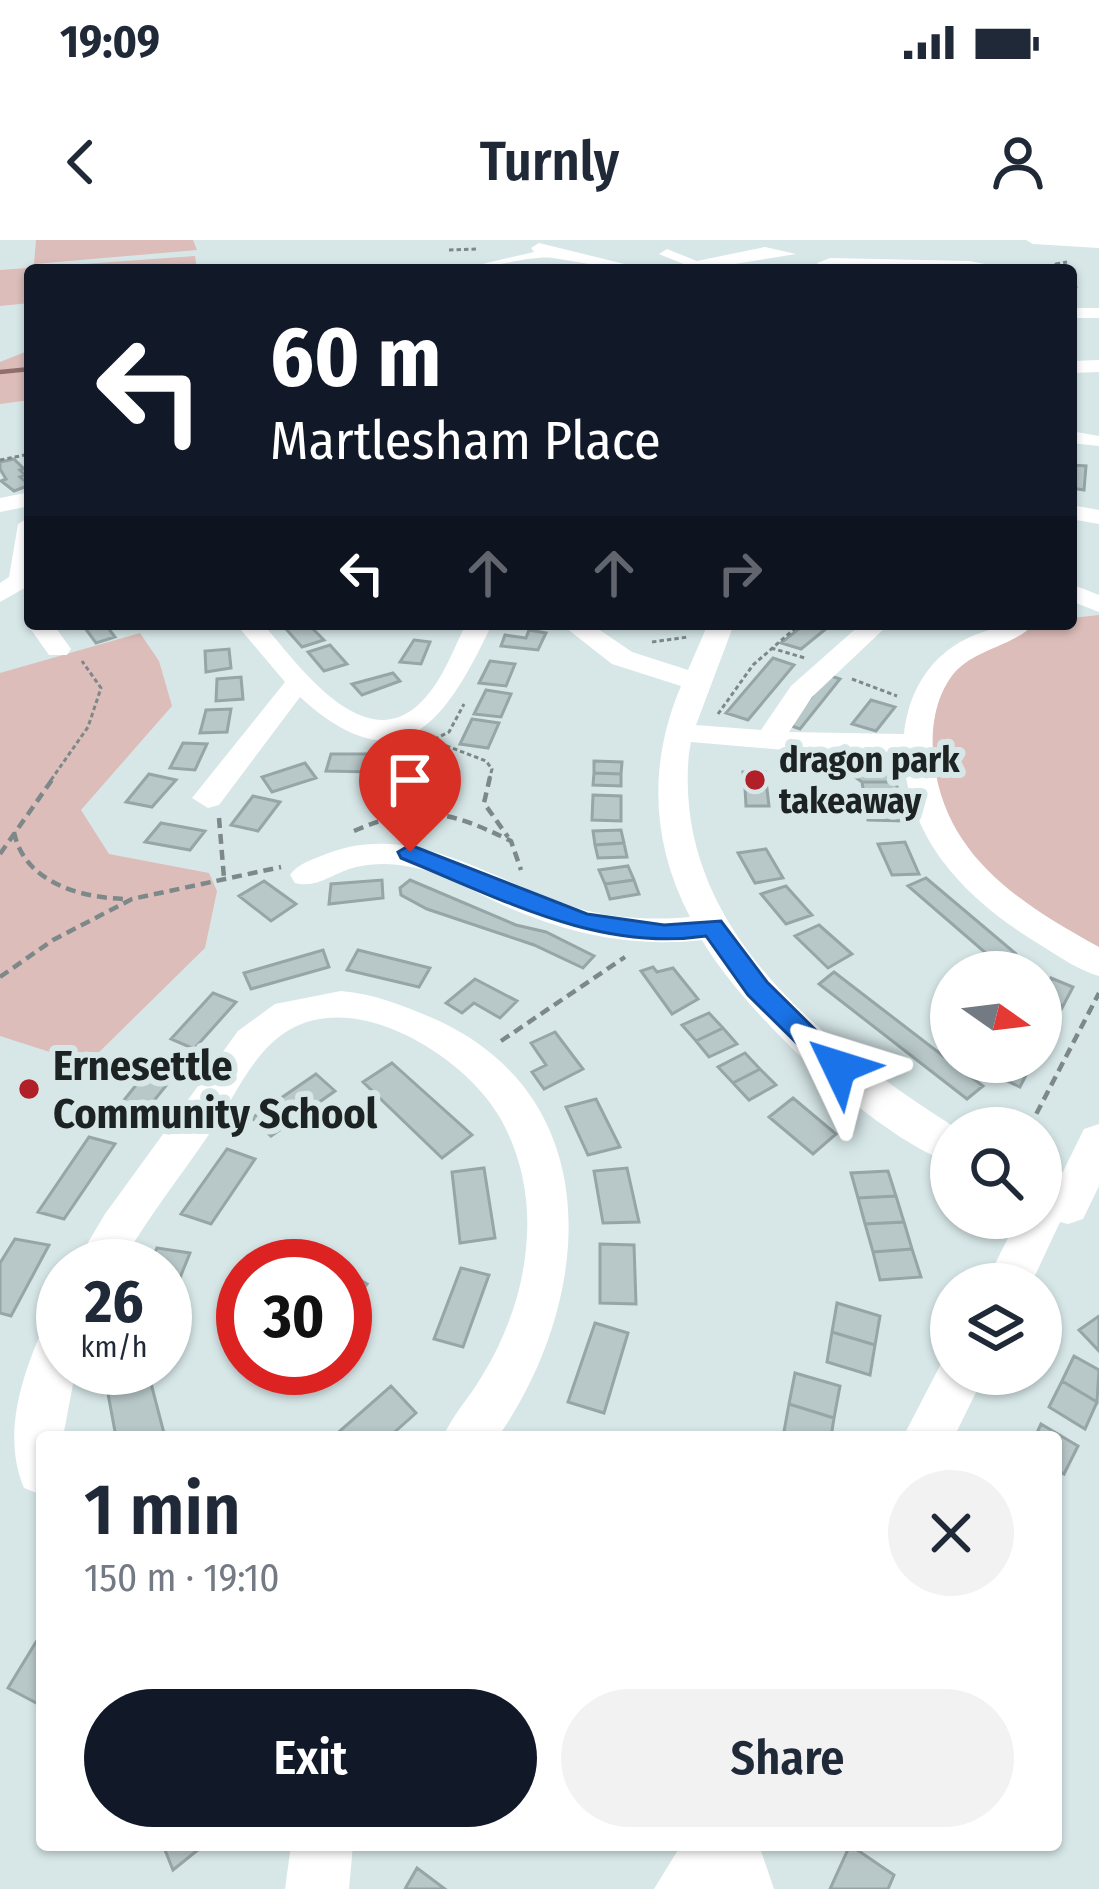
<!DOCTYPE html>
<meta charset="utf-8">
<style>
body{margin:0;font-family:"Fira Sans Condensed",sans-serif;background:#f2f2f3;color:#1f2937;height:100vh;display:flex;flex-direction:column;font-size:45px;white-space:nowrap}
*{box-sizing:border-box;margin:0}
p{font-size:39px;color:#747a83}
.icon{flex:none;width:66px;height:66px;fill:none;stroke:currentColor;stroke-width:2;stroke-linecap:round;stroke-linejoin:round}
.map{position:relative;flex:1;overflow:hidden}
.side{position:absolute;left:36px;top:1191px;width:1026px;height:420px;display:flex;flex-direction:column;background:#fff;border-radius:12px;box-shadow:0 3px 9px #0004}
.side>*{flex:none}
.guide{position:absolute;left:24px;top:24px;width:1053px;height:366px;border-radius:12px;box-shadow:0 3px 9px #0004;background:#111827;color:#fff;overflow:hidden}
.needle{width:78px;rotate:104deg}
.controls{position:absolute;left:930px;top:711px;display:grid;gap:24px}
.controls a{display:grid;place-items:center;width:132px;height:132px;border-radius:50%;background:#fff;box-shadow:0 3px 9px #0004;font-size:60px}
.speed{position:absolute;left:36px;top:999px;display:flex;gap:24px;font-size:60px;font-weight:700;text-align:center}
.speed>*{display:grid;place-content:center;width:156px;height:156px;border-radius:50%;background:#fff;box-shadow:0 3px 9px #0004;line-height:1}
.speed small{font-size:30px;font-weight:400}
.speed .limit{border:18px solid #d22;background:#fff;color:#111}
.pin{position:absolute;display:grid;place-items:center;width:102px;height:102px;color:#fff;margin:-123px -51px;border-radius:50% 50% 50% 0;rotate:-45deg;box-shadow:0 0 12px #0007}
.pin .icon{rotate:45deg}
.me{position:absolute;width:132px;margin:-66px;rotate:311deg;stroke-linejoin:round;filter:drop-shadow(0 0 9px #0008)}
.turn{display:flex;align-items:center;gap:42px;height:252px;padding:0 48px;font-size:54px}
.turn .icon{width:156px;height:156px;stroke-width:2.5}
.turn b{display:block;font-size:84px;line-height:102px}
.lanes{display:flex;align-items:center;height:114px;padding:0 48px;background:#0003;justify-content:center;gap:60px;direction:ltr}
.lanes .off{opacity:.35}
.round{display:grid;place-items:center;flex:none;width:126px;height:126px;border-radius:63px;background:#f2f2f3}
.overview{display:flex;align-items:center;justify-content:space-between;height:204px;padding:0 48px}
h1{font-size:72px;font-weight:600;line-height:90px}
.primary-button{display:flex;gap:24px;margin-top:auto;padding:24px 48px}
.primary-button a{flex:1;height:138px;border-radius:72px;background:#111827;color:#fff;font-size:48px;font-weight:600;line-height:138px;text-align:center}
.primary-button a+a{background:#f2f2f3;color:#1f2937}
.status{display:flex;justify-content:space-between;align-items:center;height:84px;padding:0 60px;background:#fff;direction:ltr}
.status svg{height:33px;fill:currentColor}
header{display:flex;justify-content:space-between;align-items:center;height:156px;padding:0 48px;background:#fff;font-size:54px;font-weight:600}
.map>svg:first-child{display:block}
.green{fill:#dcbdba}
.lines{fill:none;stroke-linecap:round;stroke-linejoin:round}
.stream{stroke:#906f6c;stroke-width:4.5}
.building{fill:#b8c7c8;stroke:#96a5a6;stroke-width:3}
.path-far1{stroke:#7d8889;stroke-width:3;stroke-dasharray:4.5 3;stroke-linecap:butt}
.path{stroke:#7d8889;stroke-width:4.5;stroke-dasharray:10 6;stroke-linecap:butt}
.minor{fill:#fff;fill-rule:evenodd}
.route{fill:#1a73e8;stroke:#114b97;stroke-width:3}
.poi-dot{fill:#b11f28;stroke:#d7e7e8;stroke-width:4.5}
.labels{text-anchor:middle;stroke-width:12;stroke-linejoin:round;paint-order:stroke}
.far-poi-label{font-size:36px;font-weight:bold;fill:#1d2323;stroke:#d7e7e8;text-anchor:start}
.poi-label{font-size:42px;font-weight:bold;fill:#1d2323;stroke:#d7e7e8;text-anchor:start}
</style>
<div class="status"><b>19:09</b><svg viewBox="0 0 49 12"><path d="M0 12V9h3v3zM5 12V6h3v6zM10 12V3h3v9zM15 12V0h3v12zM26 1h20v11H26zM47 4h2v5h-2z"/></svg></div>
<header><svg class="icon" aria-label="back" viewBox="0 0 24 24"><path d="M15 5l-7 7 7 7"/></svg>Turnly<svg class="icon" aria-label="person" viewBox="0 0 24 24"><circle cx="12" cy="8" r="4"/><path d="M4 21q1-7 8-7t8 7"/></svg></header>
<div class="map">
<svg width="1099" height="1649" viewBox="0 0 1099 1649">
<rect width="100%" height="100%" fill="#d7e7e8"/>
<path class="green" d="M36,0h157l4,10 -163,14z
M195,16l2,14h-167v33l-30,3v-36z
M30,110v50l-30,4v-42z
M1099,375v339c-56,-38 -138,-81 -160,-149 -7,-21 1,-46 -9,-64 4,-19 5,-39 14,-56 22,-43 83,-61 127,-61v-6z
M140,393l19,28 13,45 -91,104 28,44 100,19 8,18 -12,57 -118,116 -87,-28v-363z"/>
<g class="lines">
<path class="stream" d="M0,132l30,-3"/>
</g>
<path class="building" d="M14,219l10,10 -4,1 5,5 -5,2 10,8 -16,6 -13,-10 5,-2 -6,-10v-7z
M1071,225l15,1 -2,24 -13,-2z
M82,384h23l10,13 -19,6z
M308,384l16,16 -22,7 -16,-18z
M805,384h27l-31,25 -20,-6z
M529,390l17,3 -8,17 -37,-4 4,-11 21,3z
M414,400l16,2 -9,22 -21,-2z
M330,405l17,19 -23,7 -16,-19z
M229,409l2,19 -25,4 -1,-21z
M773,418l21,7 -46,55 -22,-7z
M490,421l25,3 -9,22 -27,-3z
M393,433l7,8 -38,14 -10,-11z
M828,435l12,4 -40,50 -11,-4z
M241,437l2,22 -27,2 1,-22z
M486,450l25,4 -10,23 -27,-3z
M871,460l24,7 -19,24 -24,-7z
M231,469l-4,23 -27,1 6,-23z
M472,479l27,4 -11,25 -28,-4z
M183,503l24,1 -12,26 -25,-2z
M795,512l30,2 3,20 -31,-2z
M331,514h45l-4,18 -46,-1z
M393,514h46l-3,18 -46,-1z
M877,515l18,9 1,18h-34l-14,-10 -21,-1 -2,-15z
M594,521l28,1 -1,12 -27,-1z
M305,523l11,15 -44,14 -10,-15z
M743,532h22l2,17 -22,-1z
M594,533l27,1v12l-28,-1z
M149,534l27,6 -24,27 -26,-5z
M862,542h34l8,39 -36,-1z
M745,548l22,1 2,17h-23z
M593,555l28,1v25l-29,-1z
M253,556l27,6 -22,29 -27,-6z
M161,583l44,8 -15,19 -45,-8z
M621,590l3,13 -29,2 -2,-14z
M905,602l14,32 -27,1 -14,-31z
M624,603l3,14 -29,1 -3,-13z
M766,609l17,29 -28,5 -17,-30z
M628,626l6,14 -29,4 -6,-14z
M926,638l89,75 -20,8 -87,-75z
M382,640l1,18 -54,6 2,-20z
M410,640l106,45 30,7 48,24 -11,12 -49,-23 -107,-36 -26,-14 -1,-7z
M634,640l5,14 -29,5 -5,-15z
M264,641l32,23 -25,17 -32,-25z
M786,646l26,29 -26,9 -25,-30z
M819,685l33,29 -24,14 -33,-32z
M323,710l6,17 -78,22 -7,-16z
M358,710l72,18 -11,19 -72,-17z
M653,727l4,5 16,-4 25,31 -26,15 -31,-43z
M834,732l117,90 32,24 -16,13 -148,-115z
M1051,738l22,9 -10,19 -22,-9z
M475,739l42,22 -17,17 -26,-15 -12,10 -16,-10z
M213,753l23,9 -42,47 -23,-10z
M1041,757l22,9 -10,19 -12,-5z
M709,773l14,15 -27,13 -14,-16z
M723,788l14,16 -28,13 -13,-16z
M555,792l28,37 -39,20 -12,-17 14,-7 -15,-22z
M745,813l15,16 -27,14 -15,-16z
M157,819l24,8 -49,61 -24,-8z
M1005,822l26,3 -11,22 -23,-11z
M392,823l80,72 -30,23 -79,-76z
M760,829l16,16 -27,15 -16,-17z
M316,834l19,17 -64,45 -19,-18z
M793,858l43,36 -23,20 -44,-37z
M596,859l24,48 -32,8 -22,-48z
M89,897l26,7 -51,75 -26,-7z
M227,909l28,10 -44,65 -30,-10z
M484,928l11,70 -35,5 -8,-71z
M627,928l12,54 -36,1 -9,-52z
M888,931l8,25 -38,2 -7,-25z
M896,956l8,26 -39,2 -7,-26z
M904,982l8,27 -39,3 -8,-28z
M15,999l34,6 -38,71 -11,-3v-50z
M296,1001l41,25 -60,-4z
M600,1004l34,1 2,59 -36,-1z
M157,1008l33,5 -25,62v-49h-16z
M912,1009l9,28 -41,3 -7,-28z
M461,1028l28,7 -26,72 -29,-8z
M345,1031l22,13 -18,22 -4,-2z
M837,1063l43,13 -5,29 -43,-13z
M1099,1076v35l-20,-21z
M595,1083l33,10 -24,80 -36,-11z
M832,1092l43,13 -5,30 -43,-13z
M1074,1116l25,14 -2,32 -35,-21z
M116,1128h31l18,69h-49l-12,-65z
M795,1133l45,13 -6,32 -45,-14z
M1062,1141l35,21 -12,27 -36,-22z
M391,1146l25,27 -27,24h-56z
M789,1164l45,14 -3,19h-48z
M1041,1184l37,22 -14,28 -8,-5v-32h-21z
M36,1402l6,3v61l-34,-18z
M163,1605h41l-31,25z
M850,1605l44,30 -6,14h-58z
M417,1628l28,21h-40z"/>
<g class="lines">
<path class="path-far1" d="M449,10l30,-1
M1061,30l-5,-6 11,-2
M1071,41l5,6 -5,1
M0,220l30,-6
M652,402l36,-5
M771,408l34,10
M852,439l45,17
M718,474l35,-49 47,-41
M439,503l47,18 6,8 -3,11
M421,506l28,-14 15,-28
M51,540l37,-53 13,-39 -19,-27"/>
<path class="path" d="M490,537l-6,26 24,34
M219,578l5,60
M354,591c64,-28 96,-20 157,10l10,29
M14,592c10,50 66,66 112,67
M0,614l54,-77
M0,737l53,-37 79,-41 149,-32
M501,801l124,-84
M1029,888l70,-135"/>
<path class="minor" d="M1026,0h73v8l-66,-4z
M539,3l110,27c-34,0 -63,-7 -96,-12 -25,-3 -66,12 -96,12l77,-18 -3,-4z
M765,7l31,7 -98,16 -39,-16 8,-5 30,12z
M830,18l140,3 44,9h-192l-5,-7z
M1071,68h28v10h-28z
M1099,120v12l-28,1v-12z
M1071,191l28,5v10l-28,-3z
M30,252v14l-30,6v-14z
M1071,265l28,5v14l-28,-5z
M30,277v68l-30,17v-19l9,-6 9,-53z
M1071,344l28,11v17l-28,-11z
M30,380v4h23l18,25 -4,6h-18l-22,-31z
M236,384h27c34,39 99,132 155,81 23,-20 35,-55 48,-81h26c-45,95 -90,166 -192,73l-81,108 -11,3 -16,-10 93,-116z
M561,384h30l41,28 56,18 20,-46h26l-38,101 65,5 30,-44 70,-62h28l-77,73 -23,35 115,2c8,-72 60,-110 130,-110 -20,22 -57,24 -79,48 -18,21 -24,52 -22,79 7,102 84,151 166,196v29c-21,-6 -39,-19 -57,-30 -74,-45 -134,-103 -139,-194l-83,1 -129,-11 -2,11c-17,175 135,291 267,375h-5v35c-76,-26 -209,-153 -249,-223 -69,8 -134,-6 -197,-34 -31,-14 -61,-33 -94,-39 -18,-4 -37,-4 -55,0 -22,5 -38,22 -61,16l-5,-8c8,-11 19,-14 31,-19 96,-41 178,32 267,55 33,8 68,9 102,6 -39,-75 -42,-153 -9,-231l-69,-22z
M341,751c34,3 64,15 96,29 174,80 155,282 61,417h-55c10,-23 27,-40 39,-61 24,-39 40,-83 44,-128 5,-45 -4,-93 -27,-132 -35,-60 -142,-127 -210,-86 -36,21 -54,67 -77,100 -31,46 -65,88 -92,136h-46l31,-52 133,-183 37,-27z
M1099,884v62l-16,33 -15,5 -8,-2 -29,62h-46l33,-66h23v-18l7,2 36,-73z
M63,1074v54h13l-13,69h-21v58l-18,-7c-23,-55 -1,-115 22,-167z
M951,1115v19h34l-31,63h-51l41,-79z
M291,1605h62l-4,44h-64z
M681,1605h78l15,44h-120z"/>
</g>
<path class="route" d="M410,605l177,69 77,11 57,-4 46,61 86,85 -14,11 -10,-3 -81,-80 -42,-59c-108,16 -206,-38 -305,-78l-3,-6z"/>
<g class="poi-dot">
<circle cx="755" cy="540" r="12"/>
<circle cx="29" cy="849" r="12"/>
</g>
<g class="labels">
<g class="far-poi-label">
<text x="779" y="532">dragon park<tspan x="779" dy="41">takeaway</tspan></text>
</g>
<g class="poi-label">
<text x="53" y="840">Ernesettle<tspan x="53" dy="48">Community School</tspan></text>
</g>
</g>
</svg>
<div class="controls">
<a><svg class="needle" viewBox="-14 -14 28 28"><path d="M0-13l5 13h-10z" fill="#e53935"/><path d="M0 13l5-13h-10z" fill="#747a83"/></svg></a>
<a><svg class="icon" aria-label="search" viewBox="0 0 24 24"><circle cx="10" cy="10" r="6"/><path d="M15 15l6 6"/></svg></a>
<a><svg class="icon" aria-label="layers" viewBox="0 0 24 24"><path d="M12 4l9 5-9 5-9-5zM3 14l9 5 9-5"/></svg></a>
</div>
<div class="speed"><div>26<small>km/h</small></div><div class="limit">30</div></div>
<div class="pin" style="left:410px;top:612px;background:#d93025"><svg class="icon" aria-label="arrive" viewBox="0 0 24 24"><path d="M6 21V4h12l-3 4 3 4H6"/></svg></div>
<svg class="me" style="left:839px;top:827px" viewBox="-20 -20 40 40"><path d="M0-17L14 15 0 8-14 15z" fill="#1a73e8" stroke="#fff" stroke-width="4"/></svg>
<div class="guide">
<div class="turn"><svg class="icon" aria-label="left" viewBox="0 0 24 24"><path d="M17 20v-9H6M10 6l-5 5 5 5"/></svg><div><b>60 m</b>Martlesham Place</div></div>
<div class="lanes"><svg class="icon" aria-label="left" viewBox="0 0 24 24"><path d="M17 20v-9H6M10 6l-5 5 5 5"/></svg><svg class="icon off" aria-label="ahead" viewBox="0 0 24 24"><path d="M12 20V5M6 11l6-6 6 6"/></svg><svg class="icon off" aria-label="ahead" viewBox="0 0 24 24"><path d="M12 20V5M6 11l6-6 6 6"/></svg><svg class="icon off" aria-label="right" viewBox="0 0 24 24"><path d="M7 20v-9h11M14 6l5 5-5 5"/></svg></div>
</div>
<section class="side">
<div class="overview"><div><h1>1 min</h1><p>150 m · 19:10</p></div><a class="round"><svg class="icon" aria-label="close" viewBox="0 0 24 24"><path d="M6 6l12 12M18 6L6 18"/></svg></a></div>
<div class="primary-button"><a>Exit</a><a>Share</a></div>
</section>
</div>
